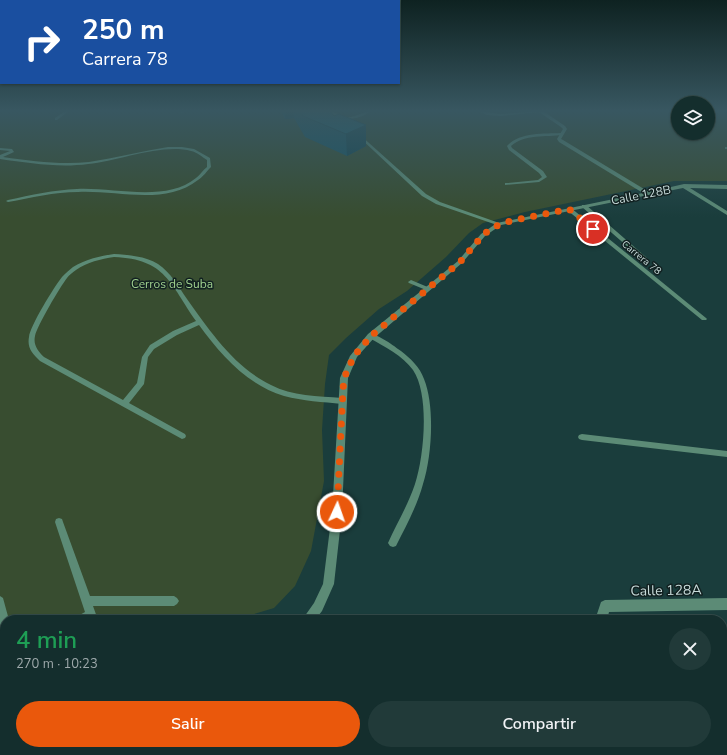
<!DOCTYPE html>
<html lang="es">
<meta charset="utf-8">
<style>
body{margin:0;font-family:"Nunito Sans",sans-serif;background:#213a39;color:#f1f3f6;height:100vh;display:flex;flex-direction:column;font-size:15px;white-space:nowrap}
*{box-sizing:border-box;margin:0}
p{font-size:13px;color:#9da8aa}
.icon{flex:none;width:22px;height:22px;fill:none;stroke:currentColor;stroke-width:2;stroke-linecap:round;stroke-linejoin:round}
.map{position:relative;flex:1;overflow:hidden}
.sheet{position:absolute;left:0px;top:615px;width:727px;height:140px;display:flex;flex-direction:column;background:#142e2d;border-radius:16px 16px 0 0;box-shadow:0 1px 3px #0004,0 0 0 1px #334a49}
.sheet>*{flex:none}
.top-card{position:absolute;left:0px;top:0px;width:400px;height:84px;box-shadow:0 1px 3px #0004,0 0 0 1px #334a49;background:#1a4fa0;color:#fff;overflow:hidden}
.fabs{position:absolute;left:671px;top:96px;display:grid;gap:8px}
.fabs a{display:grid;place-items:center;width:44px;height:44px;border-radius:50%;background:#142e2d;box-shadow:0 1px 3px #0004,0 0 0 1px #334a49;font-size:20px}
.pin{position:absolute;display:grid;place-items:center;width:34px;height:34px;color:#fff;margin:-17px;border:2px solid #fff;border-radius:50%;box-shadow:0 1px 4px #0007}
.me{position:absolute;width:44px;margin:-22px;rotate:3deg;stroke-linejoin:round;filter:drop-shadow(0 0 3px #0008)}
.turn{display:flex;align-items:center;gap:14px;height:84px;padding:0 16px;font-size:18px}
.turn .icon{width:52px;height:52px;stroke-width:2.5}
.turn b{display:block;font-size:28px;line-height:34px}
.round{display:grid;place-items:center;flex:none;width:42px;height:42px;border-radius:21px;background:#213a39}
.overview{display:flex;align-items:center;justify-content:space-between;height:68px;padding:0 16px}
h1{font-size:24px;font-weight:600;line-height:30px;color:#1e9e55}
.cta{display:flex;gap:8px;margin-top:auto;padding:8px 16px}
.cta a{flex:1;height:46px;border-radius:24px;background:#ea580c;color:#fff;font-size:16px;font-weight:600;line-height:46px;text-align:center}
.cta a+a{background:#213a39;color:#f1f3f6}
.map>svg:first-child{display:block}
.green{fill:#384d30}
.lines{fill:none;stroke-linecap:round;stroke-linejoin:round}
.service{fill:#5c8b76;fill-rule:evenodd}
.minor{fill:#5c8b76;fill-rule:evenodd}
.wall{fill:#165465}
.shaded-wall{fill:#124552}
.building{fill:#196275;stroke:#124552}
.route{stroke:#ea580c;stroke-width:7;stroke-dasharray:0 12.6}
.labels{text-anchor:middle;stroke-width:3;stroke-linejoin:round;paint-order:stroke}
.far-street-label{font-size:10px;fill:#c8dbda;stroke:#122121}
.street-label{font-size:12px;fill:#c8dbda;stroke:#122121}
.park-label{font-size:12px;fill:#a0d18e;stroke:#122121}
.near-street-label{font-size:14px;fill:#c8dbda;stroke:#122121}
</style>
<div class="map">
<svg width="727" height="755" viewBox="0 0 727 755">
<rect width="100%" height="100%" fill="#1a3d3c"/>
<path class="green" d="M0,111h678v22h30v-22h11l8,2v68h-53l-149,31 -42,11 -14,10 -23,24 -39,34 -28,18 -33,29 -17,17 -4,29 -3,46 2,51 -13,70 -16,35 -21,22 -40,12h-229v102l-5,6z"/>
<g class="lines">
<path class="service" d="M65,111h4l-12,9h-2v-2z
M180,111h4v1l-3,1z
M328,111c8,0 13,7 21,6 8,0 14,-6 22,-6 -14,10 -30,11 -43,0z
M561,133l2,1 -1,1c-16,2 -38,-1 -51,11l1,2 31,23 4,6 -8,5 -34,3v-2h2l31,-3 4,-3 -3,-4 -30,-23 -2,-4c12,-14 37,-12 54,-13z
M359,134l67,60 14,8 62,22 -5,1 -61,-21 -14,-8 -64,-60v-2z
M168,147h14l12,2 16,9 1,9c-4,4 -8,10 -13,13 -33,26 -81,10 -120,12 -24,0 -47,6 -70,10l-2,-1 2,-1c23,-5 46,-10 69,-11 36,-2 89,14 119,-11 4,-3 7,-8 11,-11v-7c-5,-3 -10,-8 -16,-9 -28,-8 -73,10 -103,13 -29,4 -59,-1 -88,-5v-4l10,-4 -10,-1v-2l12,1 2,3 -11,5c29,4 58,8 86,5 27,-4 53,-11 79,-15z
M725,147h2v2h-2z
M582,205h4l61,53v2h-4l-61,-53z
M567,208h4l135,110 1,1 -1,1h-4l-135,-110z
M114,254c15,1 31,2 44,10 13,9 20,22 29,35 23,32 47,68 84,86 21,11 47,11 71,13l3,1 1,2 -1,2 -3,1c-19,-2 -39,-3 -58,-8 -37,-11 -63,-41 -85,-71l-22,10 -23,14 -6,8 -4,27 -15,19 56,31 1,2 -1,2 -3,1 -142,-78c-8,-8 -13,-13 -11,-24 1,-11 25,-50 33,-60 3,-3 7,-7 11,-10 13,-8 27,-11 41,-13zM114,257c52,2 56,27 82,64l-23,10 -23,14 -8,12 -5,26 -14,17 -79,-43c-6,-6 -11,-12 -9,-21 2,-10 25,-49 32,-58 2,-3 6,-6 9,-8 11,-8 25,-11 38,-13z
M411,280l19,8 1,1 -3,2 -2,-1 -17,-7 -1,-1z
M369,334c8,-1 25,12 32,17 9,7 19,16 23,28 11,27 8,77 -1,105 -6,22 -17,42 -27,62l-3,1 -3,-1 -2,-3c9,-20 20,-38 27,-59 9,-27 15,-89 -2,-114 -10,-14 -29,-24 -44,-32l-1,-2z
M582,434l145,17v6l-145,-17 -3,-1 -1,-2 1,-2z
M59,518l3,1 1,3 27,74h84l3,2 2,3 -2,3 -3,2h-81l5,14h-21l1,-4 7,-4 -30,-90 1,-3z
M0,596l3,2 6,22h-4v9l-4,-1 -1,-4z
M5,684v13l-5,3v-14z"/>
<path class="minor" d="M478,111l23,3 42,-3 22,15 2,3 -6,10 2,1 86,52 35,-8 43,1v4l-37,-1 37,23v4l-44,-27 -182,37 -16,11 -23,27 -88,75 -17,19 -9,21 -6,134 -8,72 -12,27 -7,9h-13l12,-17 9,-19 9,-72 8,-134 10,-22 18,-22 90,-73 23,-27 16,-11 146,-30 -84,-51 -2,-3 6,-10 -2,-2 -22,-15 -38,4 -14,-1z
M727,598v12l-118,2 -2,8h-12l6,-18 4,-2z
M5,742v8h6l-2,5h-9v-10z
M336,750h14v5h-14z
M618,750h14l1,5h-14z"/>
</g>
<path class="wall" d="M281,111h49l4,5 32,9v21l-19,10 -42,-19 -11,-19 -9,1z"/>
<path class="shaded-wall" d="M285,111h8l1,7 -9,1z
M366,125v21l-19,10 -1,-22z
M98,750h21l-9,5h-21z"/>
<path class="building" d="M300,111h30l4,5 5,-2 27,11 -20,9 -43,-18z
M51,750h47l-9,5h-41z"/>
<linearGradient id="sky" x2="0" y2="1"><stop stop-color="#0e2221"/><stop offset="0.51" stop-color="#385761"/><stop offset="1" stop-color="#385761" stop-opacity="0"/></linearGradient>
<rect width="727" height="217" fill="url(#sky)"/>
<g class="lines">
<path class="route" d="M337,512l6,-122 1,-12 10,-22 17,-20 89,-74 23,-27 9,-7 14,-6 63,-13 24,20"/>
</g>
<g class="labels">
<g class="far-street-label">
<text transform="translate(642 257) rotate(39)" y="4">Carrera 78</text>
</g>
<g class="street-label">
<text transform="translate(641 195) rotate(-11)" y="4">Calle 128B</text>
</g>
<g class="park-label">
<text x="172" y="288">Cerros de Suba</text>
</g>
<g class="near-street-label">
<text transform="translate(666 590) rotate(-1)" y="5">Calle 128A</text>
</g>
</g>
</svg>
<div class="fabs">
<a><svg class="icon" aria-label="layers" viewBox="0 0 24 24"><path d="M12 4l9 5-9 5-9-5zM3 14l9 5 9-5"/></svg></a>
</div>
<div class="pin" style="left:593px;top:229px;background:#d93025"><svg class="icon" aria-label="arrive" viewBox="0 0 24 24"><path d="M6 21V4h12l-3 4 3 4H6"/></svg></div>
<svg class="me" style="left:337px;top:512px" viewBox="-20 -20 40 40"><circle r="17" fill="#ea580c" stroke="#fff" stroke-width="3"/><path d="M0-11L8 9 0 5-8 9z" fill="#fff"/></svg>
<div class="top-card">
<div class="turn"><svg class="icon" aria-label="right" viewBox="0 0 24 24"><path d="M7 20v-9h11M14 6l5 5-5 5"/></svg><div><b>250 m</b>Carrera 78</div></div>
</div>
<section class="sheet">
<div class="overview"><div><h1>4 min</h1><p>270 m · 10:23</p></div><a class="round"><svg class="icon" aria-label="close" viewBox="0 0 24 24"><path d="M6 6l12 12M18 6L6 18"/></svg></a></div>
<div class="cta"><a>Salir</a><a>Compartir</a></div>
</section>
</div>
